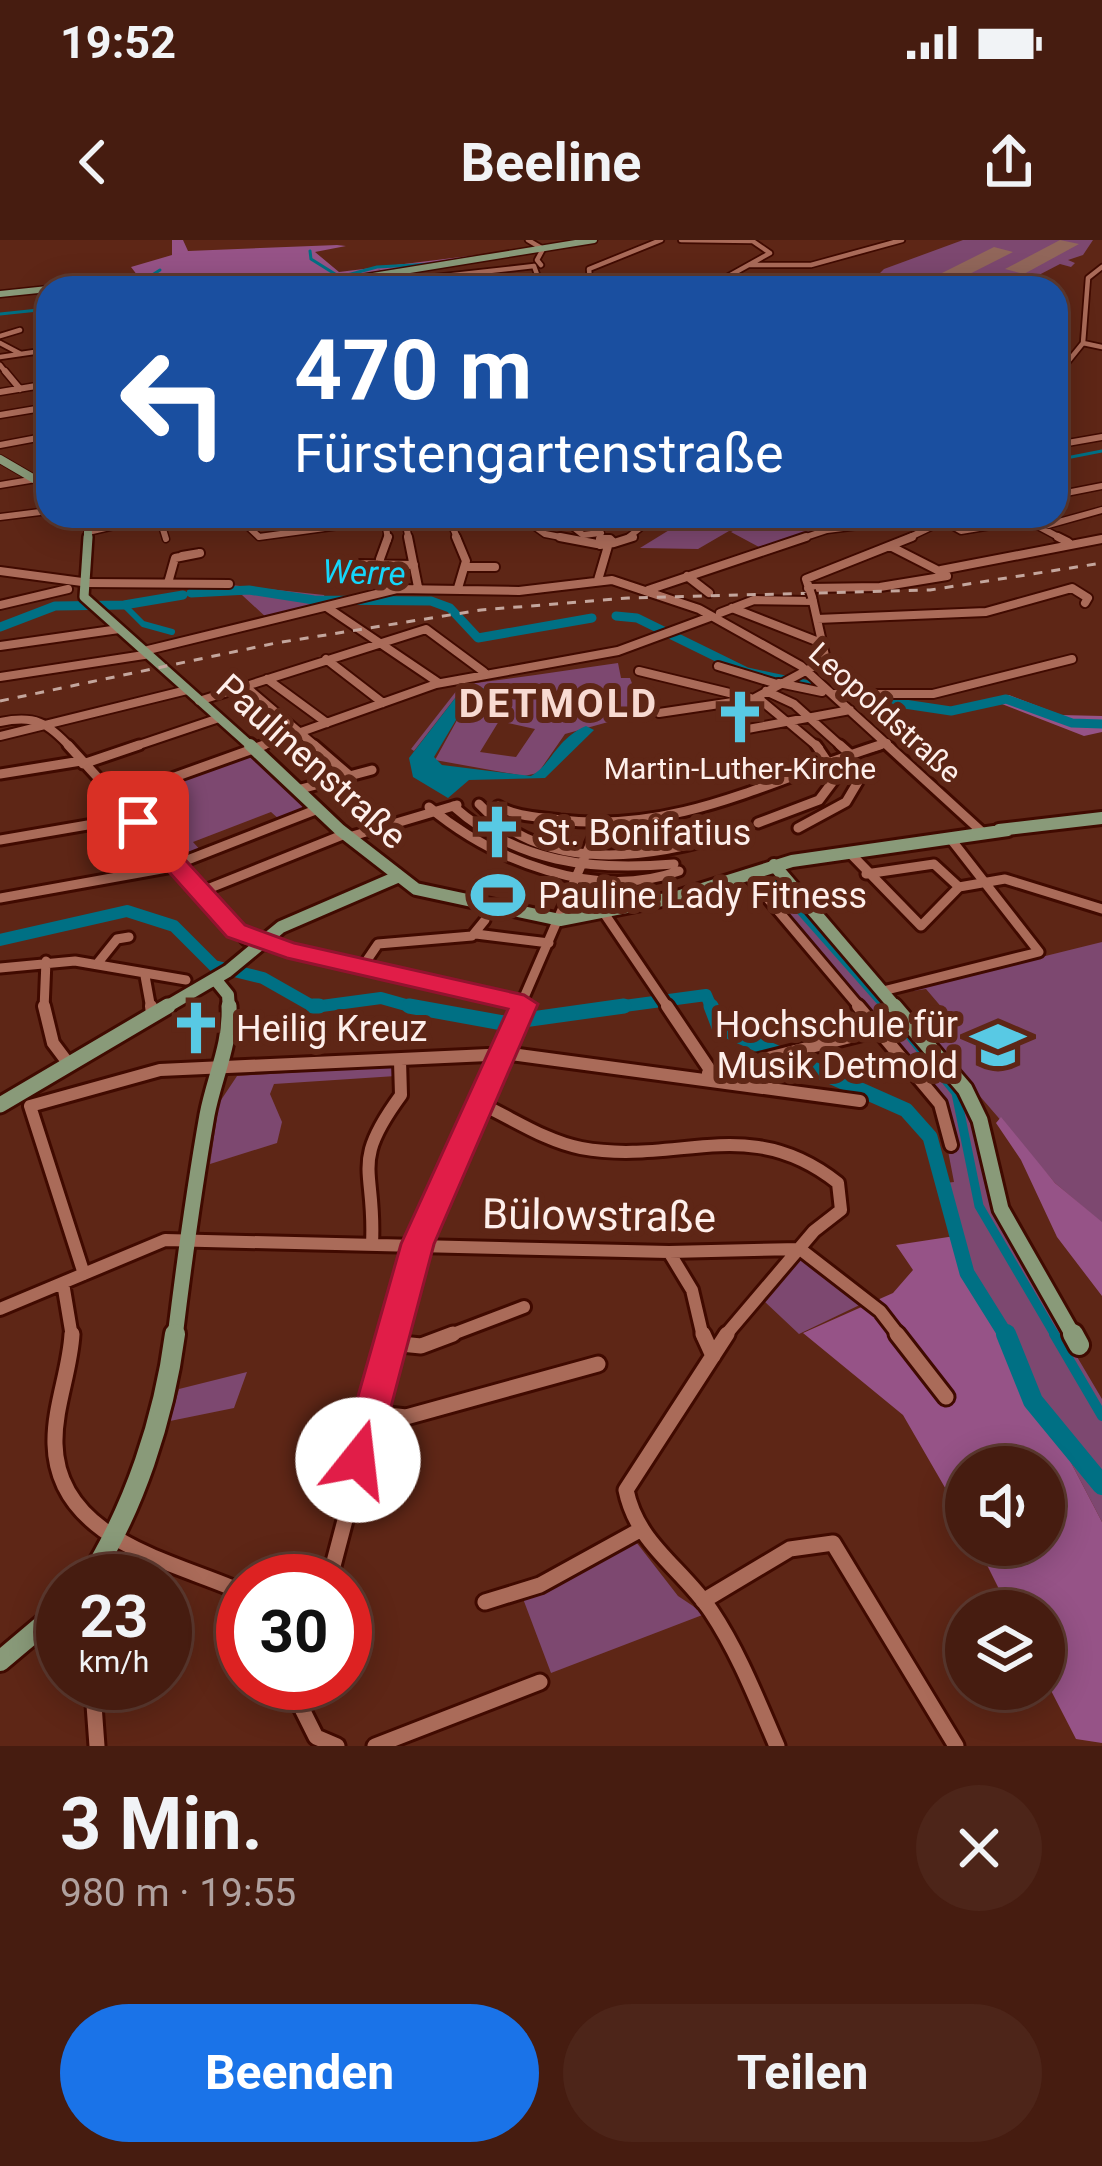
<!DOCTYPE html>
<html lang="de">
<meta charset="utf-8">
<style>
body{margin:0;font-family:Roboto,sans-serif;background:#4d2519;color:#f1f3f6;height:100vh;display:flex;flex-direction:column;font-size:45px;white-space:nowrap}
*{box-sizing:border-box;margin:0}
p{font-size:39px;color:#b0a19f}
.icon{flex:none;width:66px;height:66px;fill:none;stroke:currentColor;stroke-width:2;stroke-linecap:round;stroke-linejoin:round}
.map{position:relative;height:1506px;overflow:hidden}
.side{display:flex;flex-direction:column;background:#461c10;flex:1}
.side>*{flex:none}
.banner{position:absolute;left:36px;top:36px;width:1032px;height:252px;border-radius:36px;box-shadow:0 6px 30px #0003,0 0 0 3px #5e3a30;background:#1a4fa0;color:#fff;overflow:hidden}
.fabs{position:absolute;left:945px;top:1206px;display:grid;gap:24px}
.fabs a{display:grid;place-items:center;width:120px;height:120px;border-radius:50%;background:#461c10;box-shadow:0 6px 30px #0003,0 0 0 3px #5e3a30;font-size:60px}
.speed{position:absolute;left:36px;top:1314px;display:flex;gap:24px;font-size:60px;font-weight:700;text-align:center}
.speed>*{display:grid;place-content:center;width:156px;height:156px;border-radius:50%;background:#461c10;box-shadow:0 6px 30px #0003,0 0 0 3px #5e3a30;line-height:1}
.speed small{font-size:30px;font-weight:400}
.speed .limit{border:18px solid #d22;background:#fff;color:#111}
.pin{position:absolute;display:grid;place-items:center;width:102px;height:102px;color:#fff;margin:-51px;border-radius:24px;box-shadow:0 6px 18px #0006}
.me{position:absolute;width:132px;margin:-66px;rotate:16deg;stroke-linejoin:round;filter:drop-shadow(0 0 9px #0008)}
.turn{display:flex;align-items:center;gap:42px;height:252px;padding:0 60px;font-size:54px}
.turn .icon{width:156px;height:156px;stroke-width:2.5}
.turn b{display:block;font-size:84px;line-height:102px}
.round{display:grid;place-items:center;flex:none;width:126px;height:126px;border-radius:63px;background:#4d2519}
.headline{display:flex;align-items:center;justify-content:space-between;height:204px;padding:0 60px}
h1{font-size:72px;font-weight:700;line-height:90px}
.action{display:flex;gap:24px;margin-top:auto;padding:24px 60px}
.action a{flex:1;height:138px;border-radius:72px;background:#1a73e8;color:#fff;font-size:48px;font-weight:700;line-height:138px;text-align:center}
.action a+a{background:#4d2519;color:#f1f3f6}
.status{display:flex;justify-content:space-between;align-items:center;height:84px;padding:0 60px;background:#461c10;direction:ltr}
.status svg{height:33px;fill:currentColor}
header{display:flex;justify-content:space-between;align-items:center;height:156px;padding:0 60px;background:#461c10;font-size:54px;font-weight:700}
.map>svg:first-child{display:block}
.green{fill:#7d4870;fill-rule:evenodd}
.forest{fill:#965387}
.water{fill:#007084}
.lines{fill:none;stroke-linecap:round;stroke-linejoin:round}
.stream{stroke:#007084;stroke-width:3}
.canal-far3{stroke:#007084;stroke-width:6}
.canal-far2{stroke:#007084;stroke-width:8}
.canal-far1{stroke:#007084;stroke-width:9}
.canal{stroke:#007084;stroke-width:10}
.river-far3{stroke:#007084;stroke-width:9}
.river-far2{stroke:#007084;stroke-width:12}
.river-far1{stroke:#007084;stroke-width:15}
.river{stroke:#007084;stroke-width:20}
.runway{fill:#91665a;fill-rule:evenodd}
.minor-far5-casing{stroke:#400a00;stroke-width:8}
.minor-far4-casing{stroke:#400a00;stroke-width:9}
.minor-far3-casing{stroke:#400a00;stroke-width:12}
.minor-far2-casing{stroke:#400a00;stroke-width:15}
.minor-far1-casing{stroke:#400a00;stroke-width:18}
.minor-casing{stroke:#400a00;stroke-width:21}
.major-far5-casing{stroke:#400a00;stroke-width:9}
.major-far4-casing{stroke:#400a00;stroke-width:10}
.major-far3-casing{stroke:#400a00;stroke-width:14}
.major-far2-casing{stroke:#400a00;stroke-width:18}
.major-far1-casing{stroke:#400a00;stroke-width:21}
.major-casing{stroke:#400a00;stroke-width:26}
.minor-far5{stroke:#aa6b59;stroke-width:4.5}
.minor-far4{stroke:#aa6b59;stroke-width:6}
.minor-far3{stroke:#aa6b59;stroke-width:8}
.minor-far2{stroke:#aa6b59;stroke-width:9}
.minor-far1{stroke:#aa6b59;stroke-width:12}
.minor{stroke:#aa6b59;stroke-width:15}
.major-far5{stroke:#899a79;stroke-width:6}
.major-far4{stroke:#899a79;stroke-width:8}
.major-far3{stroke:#899a79;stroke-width:9}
.major-far2{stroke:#899a79;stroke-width:12}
.major-far1{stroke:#899a79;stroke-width:15}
.major{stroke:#899a79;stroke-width:20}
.rail{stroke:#c4a69d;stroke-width:3;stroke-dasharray:9 9;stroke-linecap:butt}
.minor-bridge-casing{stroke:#400a00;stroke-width:12;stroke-linecap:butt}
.minor-bridge{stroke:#aa6b59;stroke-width:8}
.route{fill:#e11d48;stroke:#92132f;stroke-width:3}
.labels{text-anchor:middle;stroke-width:12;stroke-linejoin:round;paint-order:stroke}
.far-street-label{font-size:30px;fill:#feefeb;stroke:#5e2616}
.far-poi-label{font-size:30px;fill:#feefeb;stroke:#5e2616}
.far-water-label{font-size:33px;font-style:italic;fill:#15d6fa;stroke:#5e2616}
.street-label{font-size:36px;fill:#feefeb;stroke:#5e2616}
.poi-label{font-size:36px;fill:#feefeb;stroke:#5e2616;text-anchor:start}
.far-district-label{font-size:39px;font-weight:bold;letter-spacing:3px;fill:#f8dad2;stroke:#5e2616}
.near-street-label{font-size:42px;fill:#feefeb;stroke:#5e2616}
</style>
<div class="status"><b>19:52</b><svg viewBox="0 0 49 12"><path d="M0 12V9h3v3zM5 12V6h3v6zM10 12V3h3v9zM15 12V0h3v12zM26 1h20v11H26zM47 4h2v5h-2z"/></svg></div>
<header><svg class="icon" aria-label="back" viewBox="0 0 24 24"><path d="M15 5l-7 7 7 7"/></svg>Beeline<svg class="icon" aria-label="share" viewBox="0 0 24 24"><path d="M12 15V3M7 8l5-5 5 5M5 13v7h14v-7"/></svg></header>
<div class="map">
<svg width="1102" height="1506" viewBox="0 0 1102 1506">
<rect width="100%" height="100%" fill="#5e2616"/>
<path class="green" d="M963,0h130l-10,15 -15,5 7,3 -4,4 -11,-3 -25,13v11h-6v-8l-16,8h-85l74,-36 -3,-2 -89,38h-184l11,-11 140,-1 7,-7z
M692,276h42l7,8 -43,25 -58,-1z
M760,276h141l-54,6 -88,25 -28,-15z
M231,345l93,10 4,9 -60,15 -26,-24 -18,-3z
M618,423l3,15h9l7,19 -8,1 8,16 -72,20 -27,39 -14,3 -89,-16 37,-67 12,-4 -18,-5 -52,67 -3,-2 50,-64c52,-7 104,-14 157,-22zM499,481l36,8 -19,28 -36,-5z
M249,516l57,51 -26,13 -9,-8 -78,30 9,10 -17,7 -58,-60z
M782,639l173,206 15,26 16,78 16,41 100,169v123l-108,-207 -10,-3 6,-2 -54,-126 18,-2 -15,-78 -178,-220z
M1102,702v281l-47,-40 -122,-141 16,-8 -5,-7 11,-4 -29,-34 -34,5z
M395,826l1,10 -122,8 -4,10 12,28 -5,21 -67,21 9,-61 18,-27z
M800,1016l68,45 -69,33 -35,-33z
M247,1132l-13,36 -64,13 9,-32z
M633,1298l45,58 27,18 -154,59 -29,-77z"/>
<path class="forest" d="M172,0h11l5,11 149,-6 9,1 -31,6 24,20 187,-23 -135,27 -13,-7 10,8 -111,11 -188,-3v-4c19,-3 31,4 52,-1l-10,-13 41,-12z
M1009,455l52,20 41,1v16l-18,4 -95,-37z
M1001,877l54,66 47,39v74l-45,-59 -36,-77 -25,-37z
M955,996l36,74 -7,3 10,2 108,207v221l-26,-4 -32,-62v-66h-34l-33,-66h67v-78h-78v57l-63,-109 -100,-82 90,-40 20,-23 -17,-25z"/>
<path class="water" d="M466,444l20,5 -14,4 -38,64 8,8 89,11c21,-12 25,-37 55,-50l8,4 -49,48 -76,2 -21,18 -35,-21 -4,-19z"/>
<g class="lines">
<path class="stream" d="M310,11l1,8 24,15
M143,41l17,-11
M318,43l59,-16 54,-3
M199,48h8
M270,48l27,-2
M0,74l48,-5
M1056,220l46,-9"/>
<path class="canal-far3" d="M124,365l19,19 29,8"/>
<path class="canal-far2" d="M765,631l122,138"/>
<path class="canal-far1" d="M885,766l9,11
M904,789l52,64 23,113 77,131"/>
<path class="canal" d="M1054,1094l48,82"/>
<path class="river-far3" d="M191,353l58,-3 65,10 117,1 19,7 28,30 114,-20
M616,376l21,2 110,54 66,14
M0,387l55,-21 69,-1 59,-10
M851,456l100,15 55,-12 66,24 30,1"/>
<path class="river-far2" d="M0,700l127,-29 47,15 40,40 49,12 51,29 67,-9 39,11
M602,769l104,-14 6,14"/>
<path class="river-far1" d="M313,766h6
M409,766l94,17 121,-17
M711,766l8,21 187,83 24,27 37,136 40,64"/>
<path class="river" d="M1006,1094l27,67 69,84"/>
<path class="runway" d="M1060,0l19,4 -55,30 -19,-5z
M994,7l19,5 -71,36h-30z"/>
<defs>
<path id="minor-far5" d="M528,0l15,9 -6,11 4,5
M661,0l-72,29 1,12 137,-4 43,-24 -19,-13
M681,0l71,1
M750,25h61l91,-25
M534,26l8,22
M412,48l5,-9 117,-13
M0,96l20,-6
M0,103l21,11
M1083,103l19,4
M0,117l48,-7
M0,125l7,9
M1058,134l25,-31 5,-65 14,-11"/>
<path id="minor-far4" d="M5,131l15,18
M1056,136l4,-5
M0,152l48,-8
M0,175l48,-8
M0,205l48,-9
M1056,205l46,-8
M0,245l36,-6
M1056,255l46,-9
M148,276l14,10 4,13
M237,276l22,21 153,-21
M404,276l5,24
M448,276l10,24
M520,276l25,18 31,6
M559,276l24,19 17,-2
M585,276l16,17
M1019,276l45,24
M0,277l48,-6
M385,281l3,19
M947,283l14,8 36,-6 -10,-9
M1041,287l61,-17
M88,292l70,-16
M599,300h12
M625,300l30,-24
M797,300l30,-10 111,-14
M904,300l50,-24
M1097,300l5,-1"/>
<path id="minor-far3" d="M408,297l10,50
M456,297l10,24 -8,27
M560,297l37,7
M1058,297l10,5
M600,299h10l4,4 -14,2z
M614,303l19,-6
M890,306l55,28
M380,319l8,-22
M356,324l58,1
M465,327h30
M941,330l161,-31
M0,331l82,11
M687,336l22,17
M598,340l10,-34
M87,343l142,1
M168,343l7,-25 25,-5 -18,3
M808,348l72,-1 67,-11
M648,350l158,-53
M810,351l-4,-12 106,-42
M0,365l68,-16
M328,368l111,75
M732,368l92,36
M720,373l34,-13 59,1
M817,379l169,-7 86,-24 16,10 -3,5
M0,406l119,-17
M148,410l249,-61 122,2 93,-11 87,29 102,57 90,82
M326,419l57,44
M718,426l59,18
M639,431l111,27
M0,437l144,-22
M267,439l60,44
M779,443l43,9
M245,446l73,62
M766,451l28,13 49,44
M834,454h99l139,-35
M758,458l29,24
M199,461l227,-72 58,43
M659,473l94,-14 73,-39 -14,-63
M0,482c35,-7 47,0 71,26
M788,482l31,26
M737,491l113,-21
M0,496l187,-46
M130,508l89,-30
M256,508l180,-64 182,-33 92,-34
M871,508l16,-5"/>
<path id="minor-far2" d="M68,505l178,195 278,64
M314,505l36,31
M840,505l10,9
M887,505l94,86
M83,524l56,-19
M0,534l81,-13
M297,550l75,-20
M116,558l148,-53
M479,564c67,71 172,55 257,28
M453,566c64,57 138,65 221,58
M498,566c18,11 41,11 62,14 118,14 212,-41 320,-75
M429,567c65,54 167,94 250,64
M645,582l11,15
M758,583l61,-23 18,-24 -21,-31
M798,588l48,-26 16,-27 -17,-19
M349,597l108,-32
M0,600l134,-23
M849,612l72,74 38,-39 46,-8 97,30
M747,634l114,135
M866,634l68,-10 25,23
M200,652l145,-58
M0,658l167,-30 151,-59
M604,673l65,96
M476,694l73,9
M97,724l20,-25 12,-2
M363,726l15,-22 94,-8 13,-16
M0,728l75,-7 111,19
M145,736l6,33
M883,751l156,-39 -89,-114
M44,769l2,-48
M519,769l80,-185"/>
<path id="minor-far1" d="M44,766l9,37 15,20
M151,766l1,7
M667,766l43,64
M858,766l82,98 11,41
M708,833l170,-43
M479,863c33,15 66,38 102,45 97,18 168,-36 257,35l3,27 -27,21 -90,106
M372,1004c4,-77 -23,-78 29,-149l-1,-34
M669,1012l23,38 11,47
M84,1034l-54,-168 130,-36 351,-16 349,47
M63,1043l9,54
M0,1069l165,-69 504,12 131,-3 80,62 20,26
M393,1097l25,-93 102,-238
M445,1097l79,-30"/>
<path id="minor" d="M72,1094c-2,37 -18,73 -17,110 2,91 107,115 175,143l13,13
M703,1094l10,22
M727,1094l-101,156c11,54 55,77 85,121 28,42 46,89 66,135
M897,1094l49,63
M391,1103l30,3 32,-12
M371,1173l35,4 192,-53
M329,1341l65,-247
M703,1361l87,-52 43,-6 123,203
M485,1362l55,-17 98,-54
M289,1443l27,54 21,9
M93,1451l4,55
M375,1506l165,-64"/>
<path id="major-far5" d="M61,48h80
M299,48l295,-48
M0,54l48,-5"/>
<path id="major-far4" d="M0,219l48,28
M88,300v-8"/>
<path id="major-far3" d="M88,297l-4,60 169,151"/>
<path id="major-far2" d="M250,505l90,85 76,59 144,31 117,-23 115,-36 216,-31
M999,590l103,-12
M774,625l123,144
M215,739l13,16 1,14
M163,769l65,-38 53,-44 116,-50"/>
<path id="major-far1" d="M894,766l71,83 15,31 21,89 73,128
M0,865l168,-99
M175,1097c9,-74 19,-148 32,-222 7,-37 24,-71 22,-109"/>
<path id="major" d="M1073,1094l6,11
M88,1341c46,-72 76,-162 87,-247
M0,1421l63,-53"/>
</defs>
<use href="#minor-far5" class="minor-far5-casing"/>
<use href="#minor-far4" class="minor-far4-casing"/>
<use href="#minor-far3" class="minor-far3-casing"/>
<use href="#minor-far2" class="minor-far2-casing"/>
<use href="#minor-far1" class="minor-far1-casing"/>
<use href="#minor" class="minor-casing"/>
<use href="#major-far5" class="major-far5-casing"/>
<use href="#major-far4" class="major-far4-casing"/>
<use href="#major-far3" class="major-far3-casing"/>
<use href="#major-far2" class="major-far2-casing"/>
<use href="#major-far1" class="major-far1-casing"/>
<use href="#major" class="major-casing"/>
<use href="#minor-far5" class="minor-far5"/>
<use href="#minor-far4" class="minor-far4"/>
<use href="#minor-far3" class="minor-far3"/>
<use href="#minor-far2" class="minor-far2"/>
<use href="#minor-far1" class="minor-far1"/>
<use href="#minor" class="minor"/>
<use href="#major-far5" class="major-far5"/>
<use href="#major-far4" class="major-far4"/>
<use href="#major-far3" class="major-far3"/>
<use href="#major-far2" class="major-far2"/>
<use href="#major-far1" class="major-far1"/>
<use href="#major" class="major"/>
<path class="rail" d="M0,461l276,-58 205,-33 147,-12 302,-8 172,-27"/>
<defs>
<path id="minor-bridge" d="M810,351l2,6"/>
</defs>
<use href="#minor-bridge" class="minor-bridge-casing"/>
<use href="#minor-bridge" class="minor-bridge"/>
</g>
<path class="route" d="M138,575l8,2 99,108 49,18 230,52 14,9 -104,240 -57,216 -6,11 -13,5 -13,-5 -5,-11 61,-216 107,-235 -221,-51 -60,-21 -98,-110 -3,-5z"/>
<defs>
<symbol id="church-bare" viewBox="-9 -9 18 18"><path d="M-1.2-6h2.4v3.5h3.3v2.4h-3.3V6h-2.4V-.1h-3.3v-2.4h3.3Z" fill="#58c9e4" stroke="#5e2616" stroke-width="2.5" paint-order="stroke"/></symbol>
<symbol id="stadium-bare" viewBox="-9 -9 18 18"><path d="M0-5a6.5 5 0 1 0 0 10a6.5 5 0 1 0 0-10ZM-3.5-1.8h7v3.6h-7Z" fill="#58c9e4" stroke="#5e2616" stroke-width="2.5" paint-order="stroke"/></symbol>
<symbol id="university-bare" viewBox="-9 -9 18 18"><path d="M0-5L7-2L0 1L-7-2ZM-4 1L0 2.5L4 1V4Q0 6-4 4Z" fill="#58c9e4" stroke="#5e2616" stroke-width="2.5" paint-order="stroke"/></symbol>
</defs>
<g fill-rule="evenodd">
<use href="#church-bare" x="702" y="439" width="76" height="76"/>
<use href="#church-bare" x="459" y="554" width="76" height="76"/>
<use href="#stadium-bare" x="460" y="617" width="76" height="76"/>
<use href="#church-bare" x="158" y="750" width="76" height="76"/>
<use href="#university-bare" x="960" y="767" width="76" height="76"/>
</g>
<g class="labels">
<g class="far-street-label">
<text transform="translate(885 473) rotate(42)" y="10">Leopoldstraße</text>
</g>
<g class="far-poi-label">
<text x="740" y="539">Martin-Luther-Kirche</text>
</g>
<g class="far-water-label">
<text transform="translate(364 332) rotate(2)" y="12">Werre</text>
</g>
<g class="street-label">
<text transform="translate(312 521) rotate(42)" y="13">Paulinenstraße</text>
</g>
<g class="poi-label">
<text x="537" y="605">St. Bonifatius</text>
<text x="538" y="668">Pauline Lady Fitness</text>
<text x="958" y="797" text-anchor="end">Hochschule für<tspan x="958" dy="41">Musik Detmold</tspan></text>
<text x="236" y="801">Heilig Kreuz</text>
</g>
<g class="far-district-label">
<text x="559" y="477">DETMOLD</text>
</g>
<g class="near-street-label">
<text transform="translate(599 975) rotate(1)" y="15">Bülowstraße</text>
</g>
</g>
</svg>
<div class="fabs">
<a><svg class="icon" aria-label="sound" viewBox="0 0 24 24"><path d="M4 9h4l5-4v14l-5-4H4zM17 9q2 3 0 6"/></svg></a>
<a><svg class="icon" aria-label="layers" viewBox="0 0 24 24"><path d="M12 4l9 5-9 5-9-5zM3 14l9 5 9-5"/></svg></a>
</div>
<div class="speed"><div>23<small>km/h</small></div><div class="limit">30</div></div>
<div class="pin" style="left:138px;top:582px;background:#d93025"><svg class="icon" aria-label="arrive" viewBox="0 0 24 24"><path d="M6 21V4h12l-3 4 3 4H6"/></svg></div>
<svg class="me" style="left:358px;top:1220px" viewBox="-20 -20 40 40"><circle r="19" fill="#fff"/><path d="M0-13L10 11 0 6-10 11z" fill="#e11d48"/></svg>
<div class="banner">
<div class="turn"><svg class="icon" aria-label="left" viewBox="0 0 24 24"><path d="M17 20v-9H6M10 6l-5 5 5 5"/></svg><div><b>470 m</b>Fürstengartenstraße</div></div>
</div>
</div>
<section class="side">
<div class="headline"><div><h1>3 Min.</h1><p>980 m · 19:55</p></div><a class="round"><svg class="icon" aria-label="close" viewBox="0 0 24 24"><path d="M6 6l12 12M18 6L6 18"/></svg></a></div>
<div class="action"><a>Beenden</a><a>Teilen</a></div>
</section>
